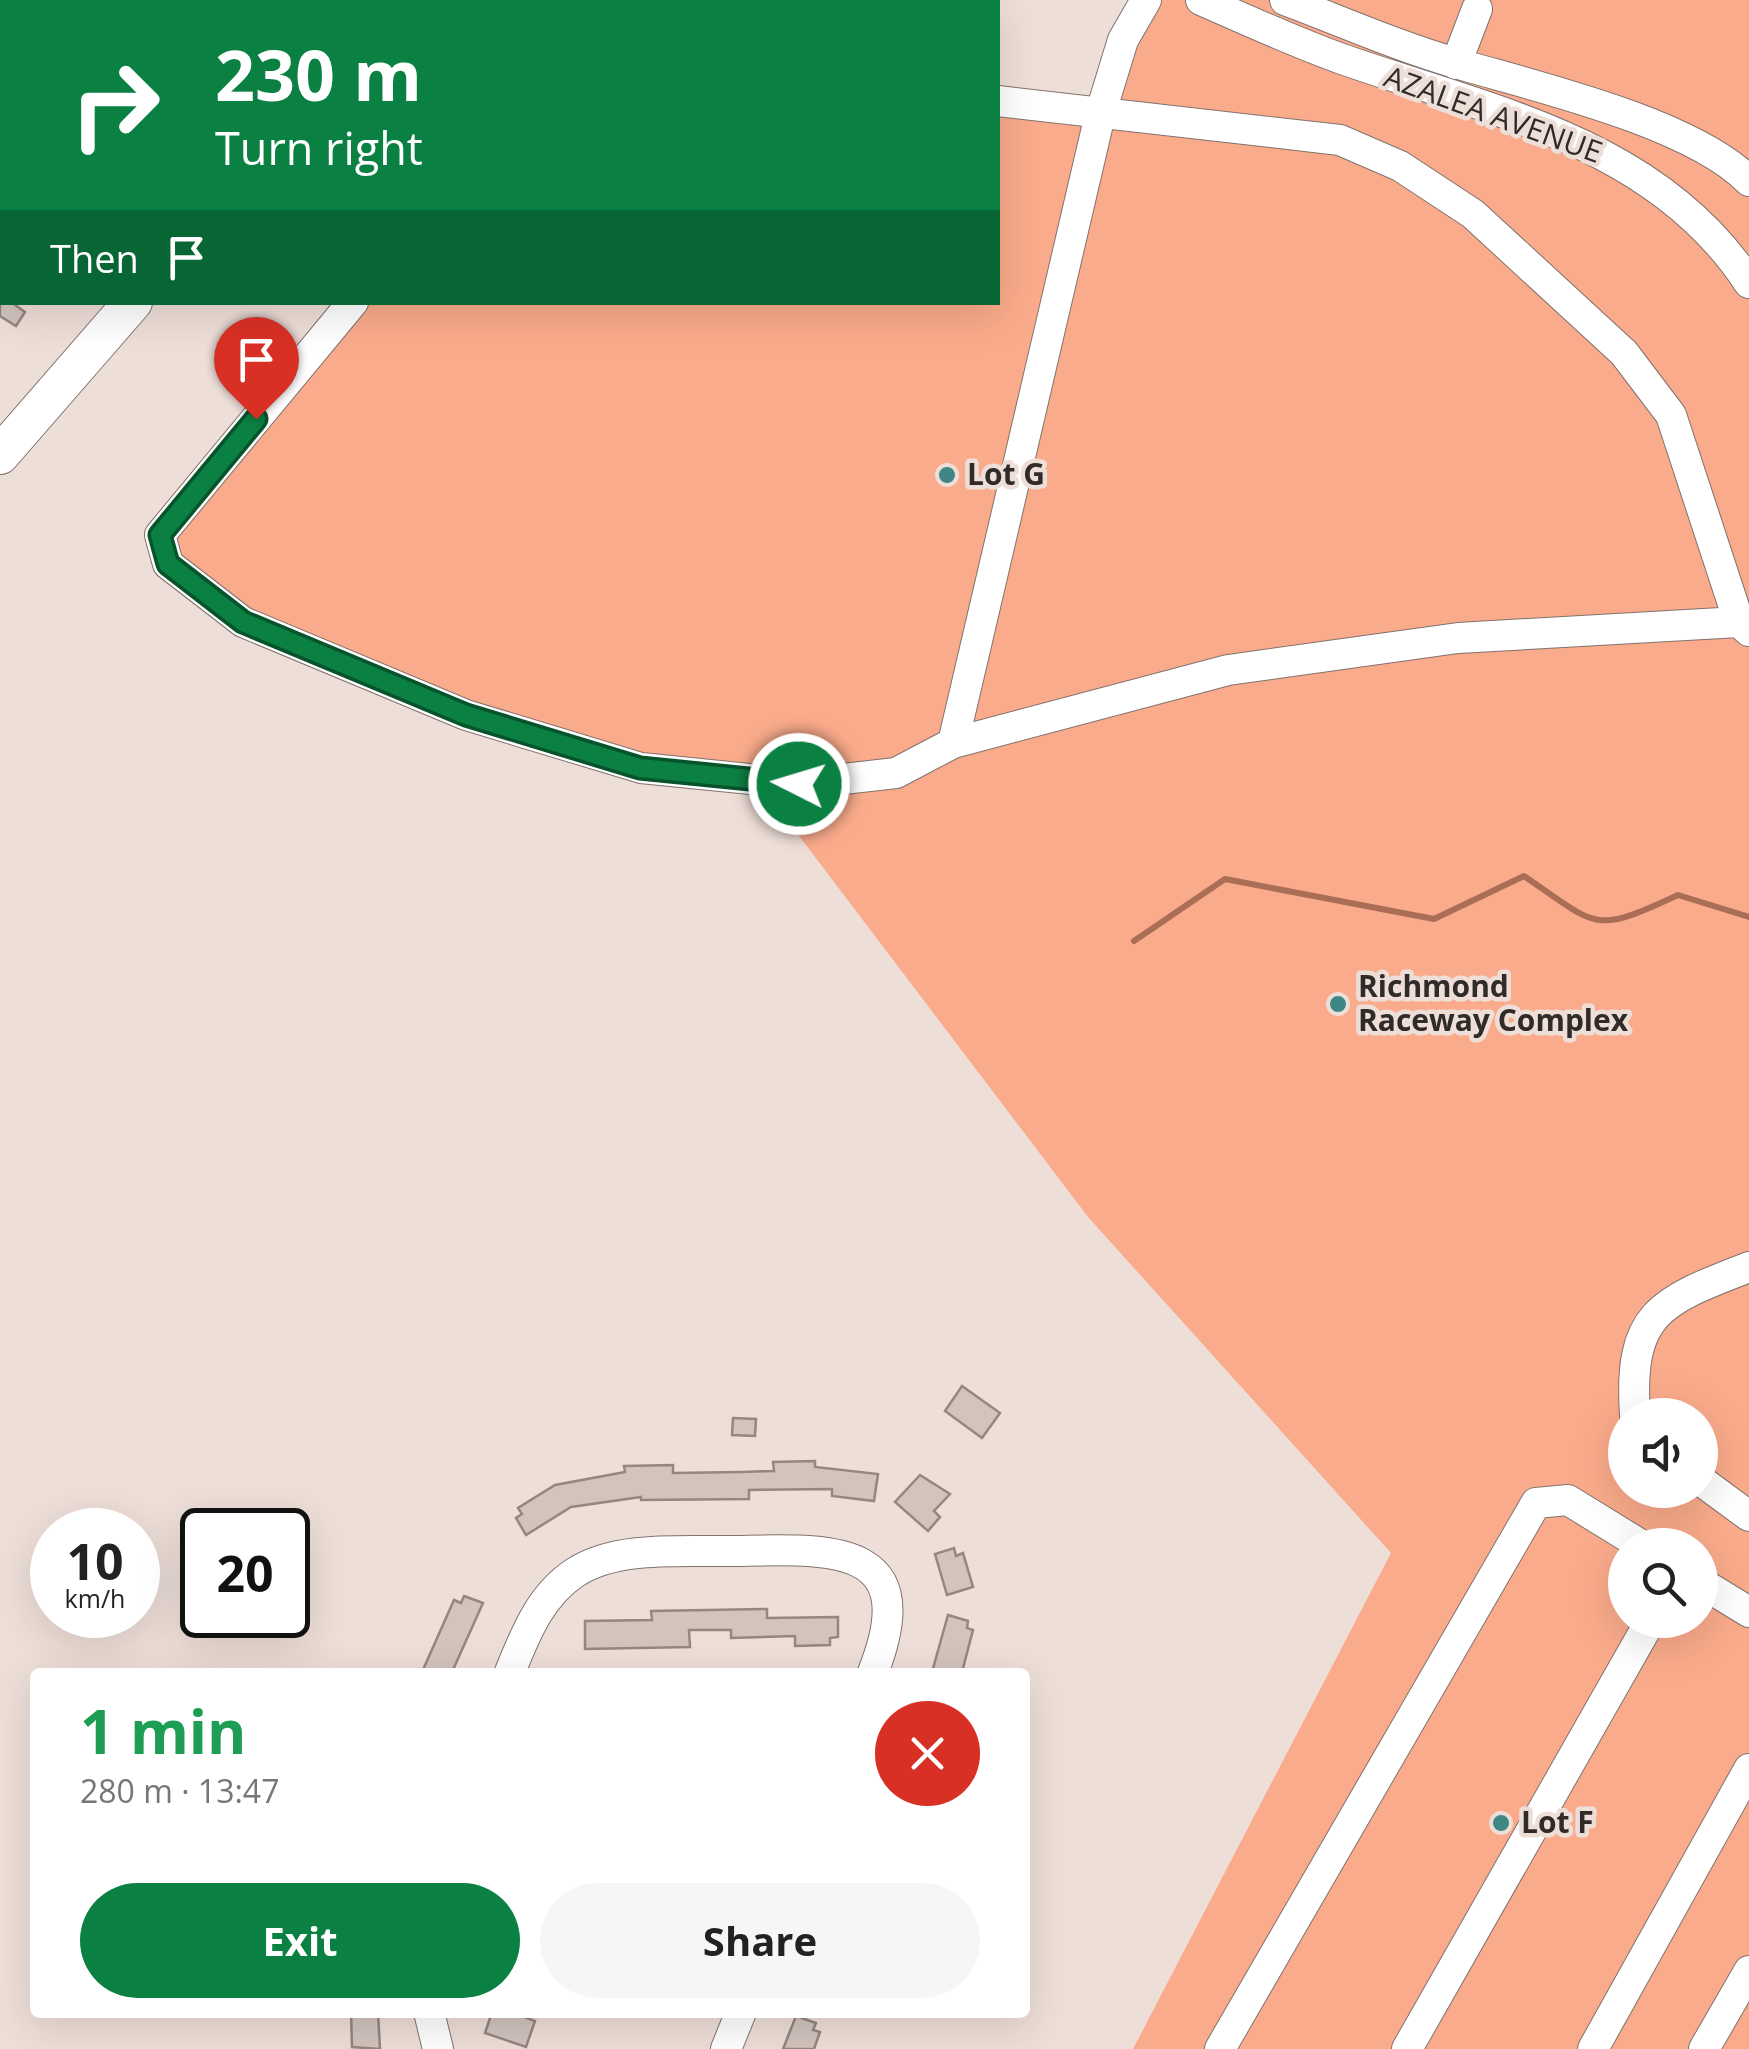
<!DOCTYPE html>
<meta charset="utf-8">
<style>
body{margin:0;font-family:"Open Sans",sans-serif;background:#f6f6f6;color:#222;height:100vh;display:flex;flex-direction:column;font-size:38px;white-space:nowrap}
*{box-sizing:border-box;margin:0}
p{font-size:32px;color:#767676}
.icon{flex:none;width:55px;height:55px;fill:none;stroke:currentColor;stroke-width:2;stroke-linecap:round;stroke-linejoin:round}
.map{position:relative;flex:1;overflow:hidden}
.side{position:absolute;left:30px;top:1668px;width:1000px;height:350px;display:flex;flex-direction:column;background:#fff;border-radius:10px;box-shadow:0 10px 40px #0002}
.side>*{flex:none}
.hud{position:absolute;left:0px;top:0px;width:1000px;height:305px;box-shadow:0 10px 40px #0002;background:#0b8043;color:#fff;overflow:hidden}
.buttons{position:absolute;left:1608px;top:1398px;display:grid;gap:20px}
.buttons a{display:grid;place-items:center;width:110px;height:110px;border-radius:50%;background:#fff;box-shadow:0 10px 40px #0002;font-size:50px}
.speed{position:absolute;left:30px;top:1508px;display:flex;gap:20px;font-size:50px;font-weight:700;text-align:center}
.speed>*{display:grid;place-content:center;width:130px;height:130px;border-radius:50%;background:#fff;box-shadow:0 10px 40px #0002;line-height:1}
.speed small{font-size:25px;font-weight:400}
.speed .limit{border:5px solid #111;border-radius:15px;background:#fff;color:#111}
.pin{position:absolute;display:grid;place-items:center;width:85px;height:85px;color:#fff;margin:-102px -42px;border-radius:50% 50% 50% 0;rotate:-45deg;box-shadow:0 0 10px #0007}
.pin .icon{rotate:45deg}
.me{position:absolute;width:110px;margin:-55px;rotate:275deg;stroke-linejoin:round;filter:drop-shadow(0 0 8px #0008)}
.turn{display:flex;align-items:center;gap:35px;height:210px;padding:0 50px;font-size:45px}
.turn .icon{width:130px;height:130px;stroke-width:2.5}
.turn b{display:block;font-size:70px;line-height:85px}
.then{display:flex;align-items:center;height:95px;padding:0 50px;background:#0003;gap:20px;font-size:38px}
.round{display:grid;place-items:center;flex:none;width:105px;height:105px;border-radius:52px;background:#f6f6f6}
.head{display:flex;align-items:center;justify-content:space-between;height:170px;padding:0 50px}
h1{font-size:60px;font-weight:700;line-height:75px;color:#1e9e55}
.primary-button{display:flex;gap:20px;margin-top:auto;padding:20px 50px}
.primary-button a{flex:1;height:115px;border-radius:60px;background:#0b8043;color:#fff;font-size:40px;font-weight:700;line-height:115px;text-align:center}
.primary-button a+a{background:#f6f6f6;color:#222}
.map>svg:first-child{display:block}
.green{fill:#faab8b;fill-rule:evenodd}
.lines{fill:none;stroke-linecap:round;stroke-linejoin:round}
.stream{stroke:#aa6e56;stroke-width:6}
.building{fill:#d2c3bd;stroke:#948680;stroke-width:2.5}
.minor-casing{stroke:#80726d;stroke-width:32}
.major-casing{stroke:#80726d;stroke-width:40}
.path{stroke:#b1a49f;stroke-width:4;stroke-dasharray:2.5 8;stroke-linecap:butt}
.minor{stroke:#fff;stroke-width:30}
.major{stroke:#fff;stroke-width:38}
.route-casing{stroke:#07532c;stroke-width:25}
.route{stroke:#0b8043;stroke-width:18}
.poi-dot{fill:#3f8784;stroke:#eeded8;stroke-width:4}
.labels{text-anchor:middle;stroke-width:9;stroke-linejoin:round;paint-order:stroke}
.street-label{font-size:30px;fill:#302a28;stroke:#eeded8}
.poi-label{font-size:30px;font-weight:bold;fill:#302a28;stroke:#eeded8;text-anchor:start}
</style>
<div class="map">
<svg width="1749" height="2049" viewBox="0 0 1749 2049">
<rect width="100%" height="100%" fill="#eeded8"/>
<path class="green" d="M1146,0h603v2049h-616l258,-496 -303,-336 -323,-426 -247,-68 -299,-115 -66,-72 194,-233 651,-1v-201l102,14zM1625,1415h75v75h-75zM1625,1545h75v75h-75z"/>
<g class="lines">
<path class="stream" d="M1134,941l91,-62 209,40 90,-43c75,51 68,59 154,19l71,22"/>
</g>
<path class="building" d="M0,302h11l14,10 -9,14 -16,-10z
M962,1386l38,27 -18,25 -37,-27z
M733,1418l23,1 -1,17 -23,-1z
M815,1461v6l63,7 -4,27 -42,-5v-7l-83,1v9l-108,1v-3l-70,10 -45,28 -10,-17 6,-4 -4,-6 37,-23 70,-13 -1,-6 49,-1v8l68,-1 33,-1 -1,-9z
M920,1475l30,19 -16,17 6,6 -12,14 -33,-29z
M954,1548l2,8 7,-3 10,34 -26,8 -12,-41z
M464,1596l19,7 -31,69h-30l32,-72 7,3z
M767,1609v9l71,-1v20l-8,1v7l-35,1v-10l-64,2v-8h-42l1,17 -105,2v-28l67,-1 -1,-9z
M948,1615l20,6 -1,7 6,2 -11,42h-30z
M351,2012h27l2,37 -28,-2z
M492,2012h19l24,9 -9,26 -41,-14z
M796,2016l20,7 -3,7 7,2 -6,17h-31z"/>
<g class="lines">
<defs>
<path id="minor" d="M380,0l3,2
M1201,0c46,20 93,42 141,59 148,52 315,83 407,224
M1285,0c58,22 115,47 174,64 79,23 233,59 290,117
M26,2l1,-2
M0,47l2,-5
M1456,64l21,-55
M998,101l342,39 60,26 73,48 151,139 47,62 68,207 10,9
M353,302l-193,233 8,29 75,58 223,93 175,53 158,16 97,-11 57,-30 275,-73 230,-32 281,-16
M953,743l147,-628 23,-75 23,-40
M1635,1415c-7,-103 26,-114 114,-148
M1700,1480l49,36
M1700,1582l49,30
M510,1672c15,-37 30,-77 66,-100 41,-26 103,-20 150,-21 95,-1 201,-14 147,121
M429,2012l9,37
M726,2049l15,-37
M1220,2049l316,-546 32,-3 73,45
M1407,2049l244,-429
M1593,2049l156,-280
M1704,2049l45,-78"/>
<path id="major" d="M402,2l4,-2
M0,455l133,-153"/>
</defs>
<use href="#minor" class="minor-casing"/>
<use href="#major" class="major-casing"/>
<path class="path" d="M441,2l2,-2"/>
<use href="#minor" class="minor"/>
<use href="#major" class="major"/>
</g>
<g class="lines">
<defs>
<path id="route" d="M256,419l-96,116 8,29 75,58 223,93 174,53 159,16"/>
</defs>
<use href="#route" class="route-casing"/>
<use href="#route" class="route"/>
</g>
<g class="poi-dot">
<circle cx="947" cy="475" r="10"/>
<circle cx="1338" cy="1004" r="10"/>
<circle cx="1501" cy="1823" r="10"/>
</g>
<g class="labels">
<g class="street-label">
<text transform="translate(1493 115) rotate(20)" y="10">AZALEA AVENUE</text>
</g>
<g class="poi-label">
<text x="967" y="485">Lot G</text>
<text x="1358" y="997">Richmond<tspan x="1358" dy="34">Raceway Complex</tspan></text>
<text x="1521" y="1833">Lot F</text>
</g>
</g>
</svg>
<div class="buttons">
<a><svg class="icon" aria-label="sound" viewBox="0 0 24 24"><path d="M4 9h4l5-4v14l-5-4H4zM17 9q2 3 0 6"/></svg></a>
<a><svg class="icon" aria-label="search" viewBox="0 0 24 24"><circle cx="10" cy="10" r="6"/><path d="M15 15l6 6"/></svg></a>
</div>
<div class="speed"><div>10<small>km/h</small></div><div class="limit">20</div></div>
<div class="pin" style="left:256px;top:419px;background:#d93025"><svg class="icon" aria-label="arrive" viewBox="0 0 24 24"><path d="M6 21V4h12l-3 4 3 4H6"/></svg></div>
<svg class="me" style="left:799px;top:784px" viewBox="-20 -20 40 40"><circle r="17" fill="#0b8043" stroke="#fff" stroke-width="3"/><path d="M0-11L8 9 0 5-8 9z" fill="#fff"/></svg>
<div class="hud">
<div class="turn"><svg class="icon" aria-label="right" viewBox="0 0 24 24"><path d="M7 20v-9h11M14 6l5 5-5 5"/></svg><div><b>230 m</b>Turn right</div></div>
<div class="then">Then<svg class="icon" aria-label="arrive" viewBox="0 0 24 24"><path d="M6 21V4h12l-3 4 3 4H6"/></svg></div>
</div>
<section class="side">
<div class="head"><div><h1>1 min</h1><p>280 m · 13:47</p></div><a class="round" style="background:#d93025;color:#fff"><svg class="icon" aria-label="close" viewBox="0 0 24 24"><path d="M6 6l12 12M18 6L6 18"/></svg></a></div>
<div class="primary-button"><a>Exit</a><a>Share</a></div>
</section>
</div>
